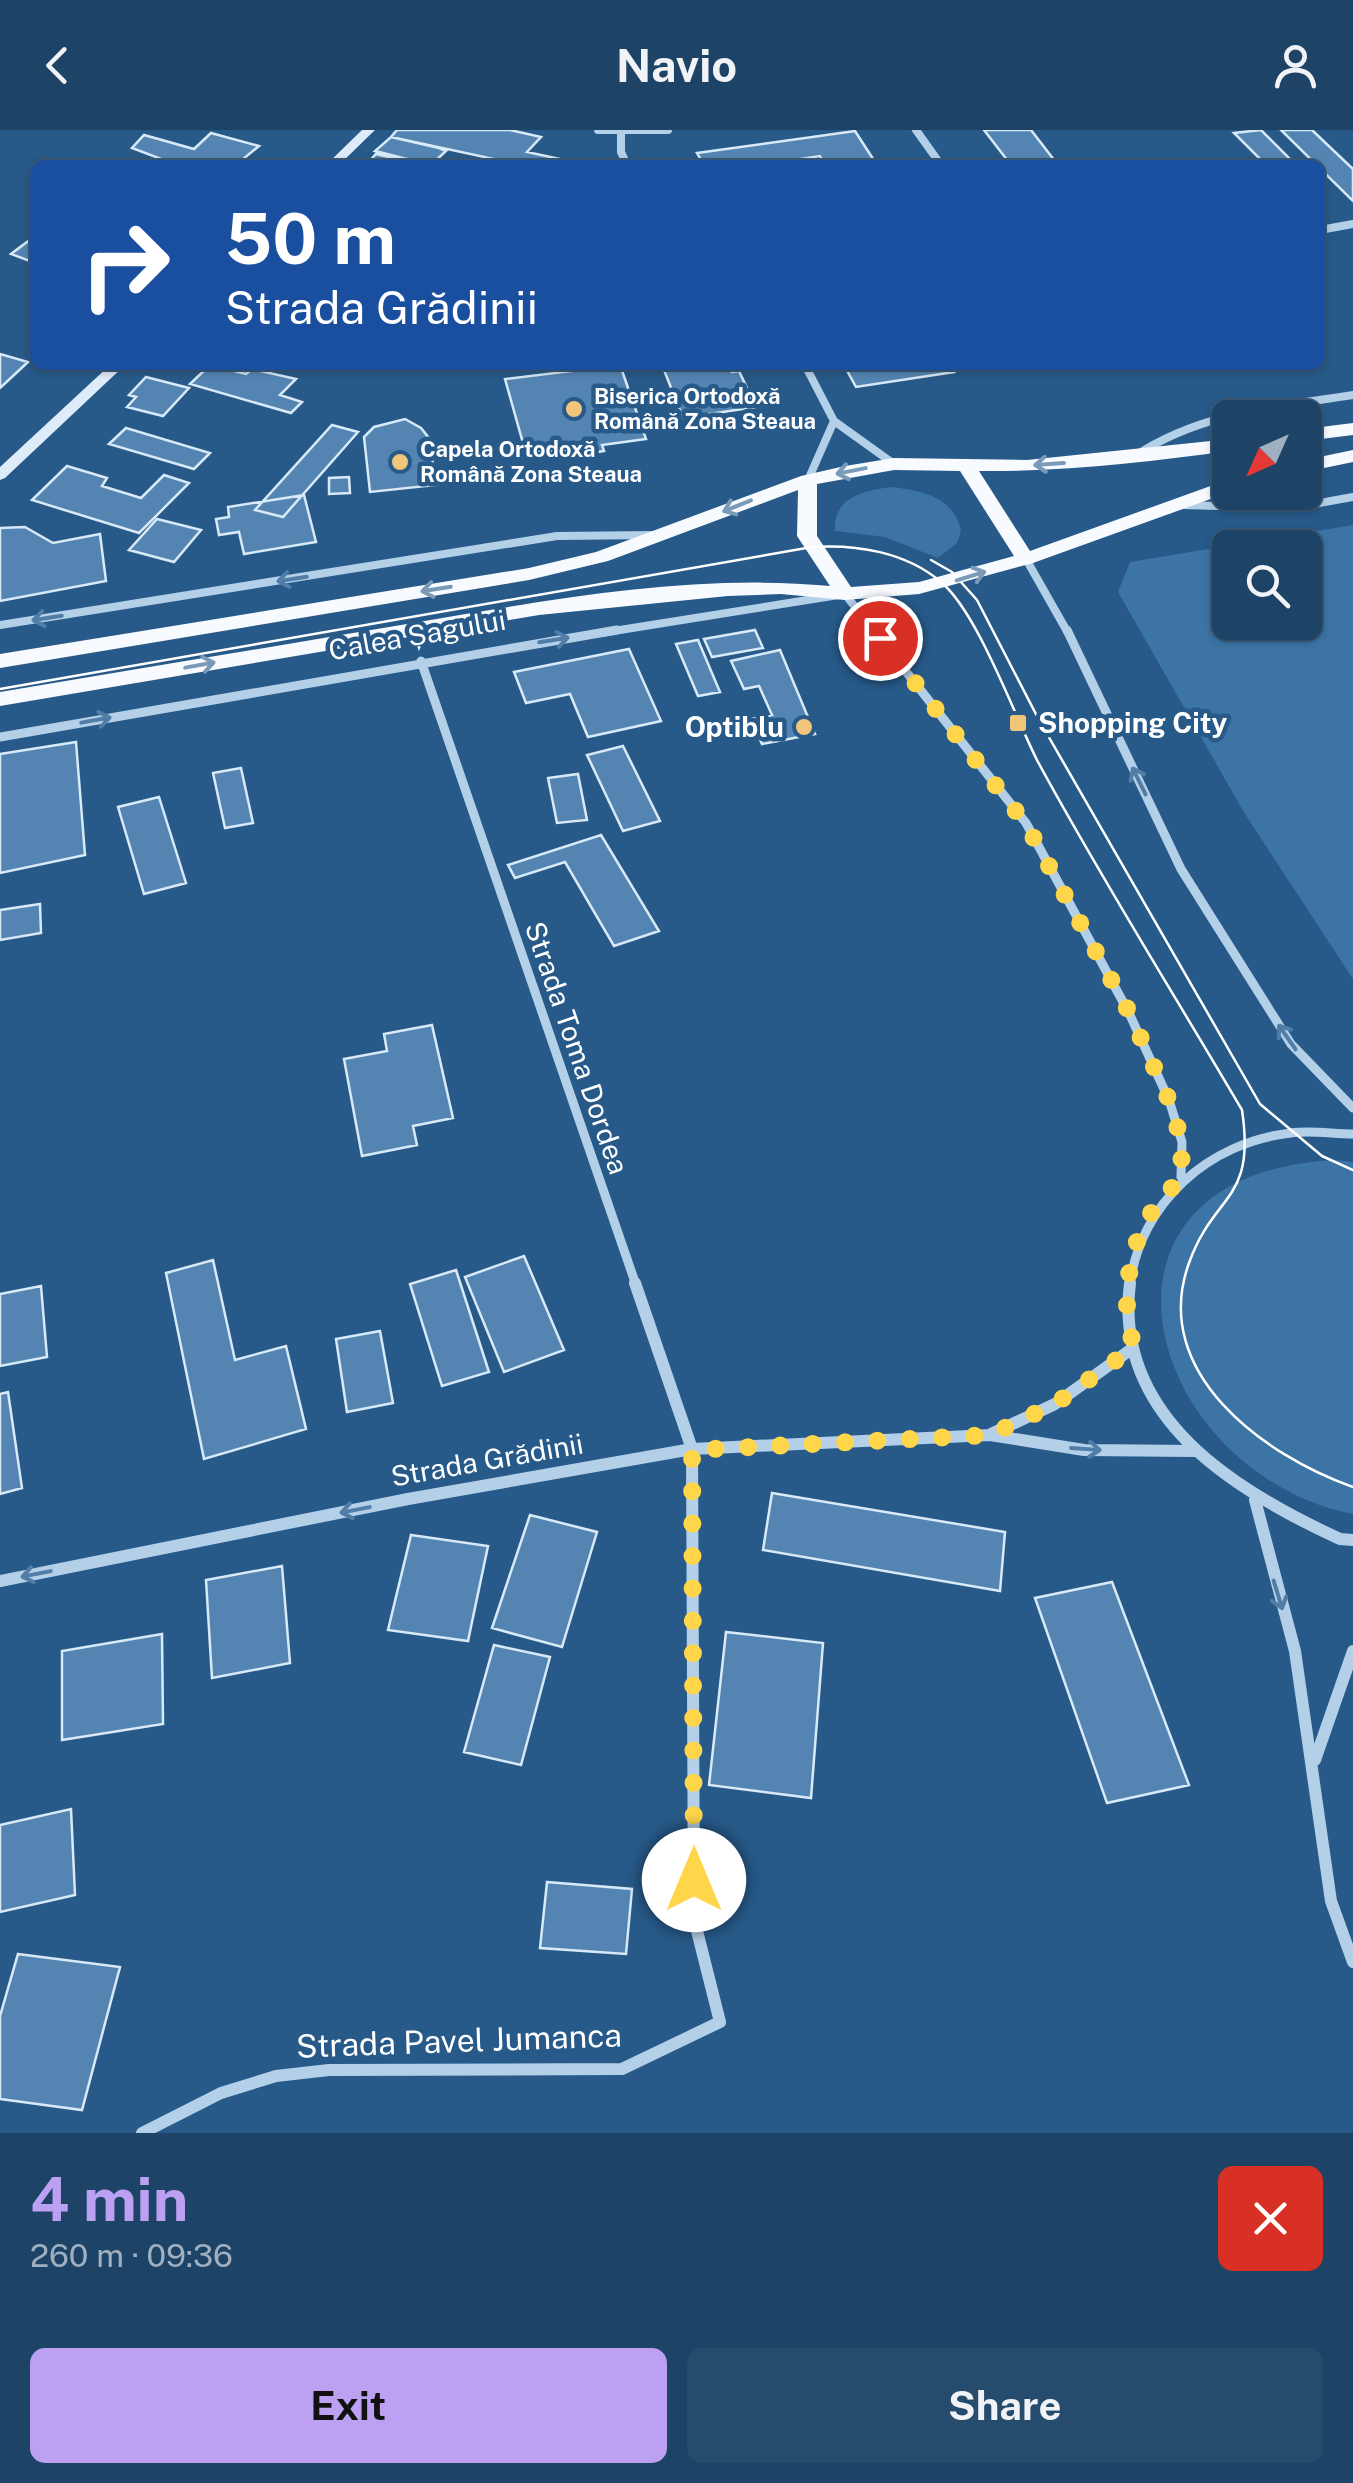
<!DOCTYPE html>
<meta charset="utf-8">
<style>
body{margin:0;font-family:"Public Sans",sans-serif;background:#254b6d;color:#f1f3f6;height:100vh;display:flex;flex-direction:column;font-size:38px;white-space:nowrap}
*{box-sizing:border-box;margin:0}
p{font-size:32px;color:#a0b0c0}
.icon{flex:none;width:55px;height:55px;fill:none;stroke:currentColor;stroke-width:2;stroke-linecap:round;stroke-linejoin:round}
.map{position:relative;height:2003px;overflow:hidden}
.sheet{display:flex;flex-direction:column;background:#1d4467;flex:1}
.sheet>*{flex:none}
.guide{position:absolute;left:30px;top:30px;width:1295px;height:210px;border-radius:15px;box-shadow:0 2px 8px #0004,0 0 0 2px #3b5c7b;background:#1a4fa0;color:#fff;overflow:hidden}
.needle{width:65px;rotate:225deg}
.tools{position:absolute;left:1212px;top:270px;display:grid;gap:20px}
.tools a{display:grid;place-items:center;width:110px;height:110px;border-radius:15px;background:#1d4467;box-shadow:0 2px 8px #0004,0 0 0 2px #3b5c7b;font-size:50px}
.pin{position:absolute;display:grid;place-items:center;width:85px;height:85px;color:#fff;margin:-42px;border:5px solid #fff;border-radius:50%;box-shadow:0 2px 10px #0007}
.me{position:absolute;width:110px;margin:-55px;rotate:0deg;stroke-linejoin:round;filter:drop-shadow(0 0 8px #0008)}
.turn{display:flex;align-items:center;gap:35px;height:210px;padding:0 30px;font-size:45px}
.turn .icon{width:130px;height:130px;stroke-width:2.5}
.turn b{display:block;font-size:70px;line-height:85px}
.round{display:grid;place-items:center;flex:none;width:105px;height:105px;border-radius:15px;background:#254b6d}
.summary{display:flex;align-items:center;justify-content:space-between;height:170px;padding:0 30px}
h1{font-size:60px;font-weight:700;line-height:75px;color:#bca0f2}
.primary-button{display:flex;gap:20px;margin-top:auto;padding:20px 30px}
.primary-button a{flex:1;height:115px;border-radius:15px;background:#bca0f2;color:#111;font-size:40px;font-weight:700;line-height:115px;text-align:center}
.primary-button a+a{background:#254b6d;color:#f1f3f6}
header{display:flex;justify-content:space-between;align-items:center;height:130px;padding:0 30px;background:#1d4467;font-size:45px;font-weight:700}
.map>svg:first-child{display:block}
.green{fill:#3c74a5;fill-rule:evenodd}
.building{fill:#5485b2;stroke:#d8e9f7;stroke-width:2.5}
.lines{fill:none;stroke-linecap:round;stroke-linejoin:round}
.minor-far2{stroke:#b4d0e9;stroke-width:8}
.minor-far1{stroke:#b4d0e9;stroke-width:9}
.minor{stroke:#b4d0e9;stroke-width:12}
.secondary{fill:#deebf8;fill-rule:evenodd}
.primary{fill:#f7fafe;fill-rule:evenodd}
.tram{stroke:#fff;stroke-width:2.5}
.oneway{stroke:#7a9ab8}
.oneway2{stroke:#517da6}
.route{stroke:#ffd54a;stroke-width:18;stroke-dasharray:0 32.4}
.poi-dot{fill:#f1c57a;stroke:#275a89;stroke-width:4}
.labels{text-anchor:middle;stroke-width:9;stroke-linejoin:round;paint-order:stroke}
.far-poi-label{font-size:22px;font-weight:bold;fill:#fff;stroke:#275a89;text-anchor:start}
.street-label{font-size:28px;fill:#fff;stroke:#275a89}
.poi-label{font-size:28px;font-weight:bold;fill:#fff;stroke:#275a89;text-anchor:start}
.near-street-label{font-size:32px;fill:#fff;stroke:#275a89}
</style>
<header><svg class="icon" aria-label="back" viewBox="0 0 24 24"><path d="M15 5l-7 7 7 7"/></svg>Navio<svg class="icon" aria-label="person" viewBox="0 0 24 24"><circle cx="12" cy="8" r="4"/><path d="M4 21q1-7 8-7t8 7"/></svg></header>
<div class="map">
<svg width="1353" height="2003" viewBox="0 0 1353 2003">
<rect width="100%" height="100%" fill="#275a89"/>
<path class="green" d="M892,357c31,4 62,10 69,44l-4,12 -19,15 -53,-21 -50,-6c-3,-34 31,-41 57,-44z
M1353,395v454l-108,-165 -127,-222 12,-30zM1230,418h75v74h-75z
M1336,1030l17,2v352c-209,-42 -292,-341 -17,-354z"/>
<path class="building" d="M397,0h113l31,7 -14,15 61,13h-66l-131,-28z
M984,0h47l27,35h-47z
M1261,0l35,35h-30l-32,-32z
M1281,0h31l41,39v32z
M855,1l22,34h-52l-5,-9 -19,3 4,6h-139l35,-5 -4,-7z
M211,3l48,13 -23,19h-59l-45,-17 12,-13 50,14z
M391,7l48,11 7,3 -15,14 -56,-14z
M376,24l46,11h-56z
M35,106v27l-24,-9z
M0,224l28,8 -28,26z
M210,235l36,9 6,-5 44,10 -16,16 22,7 -11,11 -101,-29z
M620,235l26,74 -44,6 2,6 -32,5 -2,-7 -44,5 -21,-75z
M662,235h67l3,7 7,-1 17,36 -73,11z
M844,235h105l5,7 -98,15z
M146,247l43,11 -26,28 -36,-9 9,-10 -7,-2z
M405,289l16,9 8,10 7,47 -66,7 -6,-55 10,-10z
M332,295l26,7 -75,85 -28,-7z
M126,298l84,25 -16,16 -85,-25z
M67,336l40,12 -5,8 39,12 23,-23 25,8 -50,50 -107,-33z
M349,347l1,16 -21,1v-16z
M304,365l12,47 -72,12 -5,-22 -20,3 -3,-16 13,-2 -1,-10z
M157,389l44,11 -27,32 -45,-12z
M25,397l28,16 47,-9 6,47 -106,20v-73z
M755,500l8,18 -51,9 -8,-18z
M698,510l22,52 -22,4 -22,-52z
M629,519l32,72 -73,16 -18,-43 -44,9 -12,-31z
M780,520l35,84 -53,10 -11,-25 21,-4 -13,-29 -15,3 -13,-28z
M76,612l9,113 -85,18v-119z
M623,616l37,75 -37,10 -36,-76z
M241,638l12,55 -28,5 -12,-55z
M578,644l9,46 -30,3 -9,-45z
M159,667l27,86 -42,11 -26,-87z
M601,705l58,96 -45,15 -49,-84 -50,16 -7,-13z
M40,774l1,29 -41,7v-30z
M432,895l21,93 -40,8 4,19 -55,11 -18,-97 43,-8 -3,-17z
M524,1126l40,94 -60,22 -39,-95z
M213,1130l22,100 51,-14 20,83 -102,30 -38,-186z
M456,1140l33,102 -47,14 -32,-102z
M41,1156l6,71 -47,9v-72z
M380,1201l13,72 -46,9 -11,-73z
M8,1262l14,96 -22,6v-100z
M772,1363l233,39 -5,59 -237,-41z
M530,1385l67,17 -35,115 -70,-19z
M411,1405l77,11 -20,95 -80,-11z
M282,1436l8,97 -78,15 -6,-98z
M1112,1452l77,203 -82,18 -72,-205z
M726,1502l97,11 -12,155 -102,-13z
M162,1504l1,90 -101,16v-89z
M494,1515l56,12 -29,108 -57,-13z
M71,1679l4,86 -75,17v-87z
M547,1752l85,7 -6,65 -86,-6z
M18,1824l102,13 -38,143 -82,-11v-83z"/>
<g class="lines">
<path class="minor-far2" d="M598,0h70
M916,0l25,35
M621,2v20l6,13
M1320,100l33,-6
M805,235l29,56 60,43
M1135,326c66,-44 142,-49 218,-61
M808,350l26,-59
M1182,375l110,3 61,-11
M1026,429l42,74
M0,495l557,-89 98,-1
M601,503l244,-39 30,39"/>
<path class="minor-far1" d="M873,500l153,193 103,190 40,87 13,42 -1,35
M1067,500l114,239 110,175 62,64
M421,531l215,624
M0,607l617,-107
M1130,1155c10,-82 79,-143 161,-152 20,-3 42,1 62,1"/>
<path class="minor" d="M1130,1153c-17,134 105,208 210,256l13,1
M991,1304l64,-30 78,-56
M1255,1370l40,151 36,250 22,61
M0,1451l408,-82 284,-50 298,-14 94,15 110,1
M1315,1630l38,-109
M142,2003l79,-40 55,-17 53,-6 293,-1 98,-47 -26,-103 -2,-470 -57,-166"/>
<path class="secondary" d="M362,0h13l-36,35h-13z
M110,235h15l-120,113 -5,2v-13z"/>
<path class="primary" d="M1353,293v12l-48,6v-12z
M1230,309v12c-83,11 -166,21 -251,20l51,80 200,-72v13l-197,71 -114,31 -74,6 -64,-6 -53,2 -189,19 -539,91v-14c138,-23 276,-46 413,-69 136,-23 279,-50 417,-37l-33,-50 1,-46 -190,71 -79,19 -529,88v-14l529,-86 67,-16 205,-76 44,-10 49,-8 133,2zM894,340l66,1 54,85 -95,26 -68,5 -34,-51v-52z
M1353,320v12l-48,10v-12z"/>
<path class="tram" d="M931,430l21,12 25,28 62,120 221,384 62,52 31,14
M0,559l812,-142c44,-3 94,5 129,35 37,31 73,133 97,180 64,118 136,232 204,348 14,93 -28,82 -53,153 -40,110 76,193 164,224"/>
</g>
<defs><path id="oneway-shaft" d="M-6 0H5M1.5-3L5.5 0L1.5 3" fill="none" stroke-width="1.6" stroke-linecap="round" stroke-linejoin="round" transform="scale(2.5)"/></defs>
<g class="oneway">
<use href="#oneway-shaft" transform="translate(1049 334) rotate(176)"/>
<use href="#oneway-shaft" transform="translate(851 341) rotate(169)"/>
<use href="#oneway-shaft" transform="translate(737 376) rotate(158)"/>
<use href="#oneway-shaft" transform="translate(971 446) rotate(-17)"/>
<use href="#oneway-shaft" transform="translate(436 459) rotate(171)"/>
<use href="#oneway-shaft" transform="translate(200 535) rotate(-10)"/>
</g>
<g class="oneway2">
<use href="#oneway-shaft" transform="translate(292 449) rotate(171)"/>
<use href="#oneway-shaft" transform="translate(47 488) rotate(171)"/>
<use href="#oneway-shaft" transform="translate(554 510) rotate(-9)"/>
<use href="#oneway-shaft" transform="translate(96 590) rotate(-10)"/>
<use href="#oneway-shaft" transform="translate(1139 651) rotate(-116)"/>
<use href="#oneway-shaft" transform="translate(1287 907) rotate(-125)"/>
<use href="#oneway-shaft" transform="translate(1086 1319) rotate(4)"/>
<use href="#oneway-shaft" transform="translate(355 1380) rotate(169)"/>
<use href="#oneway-shaft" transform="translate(36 1444) rotate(169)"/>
<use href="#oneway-shaft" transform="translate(1278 1465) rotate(73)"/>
</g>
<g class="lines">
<path class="route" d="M694,1750l-2,-430 298,-15 65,-31 78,-56 -7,-50 6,-46 20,-41 29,-34 1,-35 -13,-42 -40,-88 -103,-188 -146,-186"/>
</g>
<g class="poi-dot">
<circle cx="574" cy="279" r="10"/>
<circle cx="400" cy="332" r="10"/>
<rect x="1008" y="583" width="20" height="20" rx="5"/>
<circle cx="804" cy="597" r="10"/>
</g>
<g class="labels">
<g class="far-poi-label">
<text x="594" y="274">Biserica Ortodoxă<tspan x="594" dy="25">Română Zona Steaua</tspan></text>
<text x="420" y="327">Capela Ortodoxă<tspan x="420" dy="25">Română Zona Steaua</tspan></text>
</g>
<g class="street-label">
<text transform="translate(417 505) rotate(-10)" y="10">Calea Șagului</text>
<text transform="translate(577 918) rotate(71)" y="10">Strada Toma Dordea</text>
<text transform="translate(487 1330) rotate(-10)" y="10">Strada Grădinii</text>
</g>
<g class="poi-label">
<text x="1038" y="603">Shopping City</text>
<text x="784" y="607" text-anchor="end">Optiblu</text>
</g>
<g class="near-street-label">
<text transform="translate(459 1911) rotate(-2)" y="11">Strada Pavel Jumanca</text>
</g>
</g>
</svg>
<div class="tools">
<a><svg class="needle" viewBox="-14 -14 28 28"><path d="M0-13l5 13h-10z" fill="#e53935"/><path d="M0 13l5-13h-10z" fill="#a0b0c0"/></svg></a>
<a><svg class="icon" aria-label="search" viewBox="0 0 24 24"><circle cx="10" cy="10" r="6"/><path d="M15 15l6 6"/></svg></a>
</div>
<div class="pin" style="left:880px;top:508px;background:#d93025"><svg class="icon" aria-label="arrive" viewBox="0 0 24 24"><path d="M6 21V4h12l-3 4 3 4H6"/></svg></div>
<svg class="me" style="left:694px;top:1750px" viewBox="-20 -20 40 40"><circle r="19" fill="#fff"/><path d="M0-13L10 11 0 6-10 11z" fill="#ffd54a"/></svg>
<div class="guide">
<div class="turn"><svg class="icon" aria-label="right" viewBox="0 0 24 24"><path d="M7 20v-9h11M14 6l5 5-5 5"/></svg><div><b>50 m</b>Strada Grădinii</div></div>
</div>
</div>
<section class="sheet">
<div class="summary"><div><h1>4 min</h1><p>260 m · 09:36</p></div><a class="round" style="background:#d93025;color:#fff"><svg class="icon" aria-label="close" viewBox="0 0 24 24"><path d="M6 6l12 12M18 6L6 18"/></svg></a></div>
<div class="primary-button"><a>Exit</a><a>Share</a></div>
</section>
